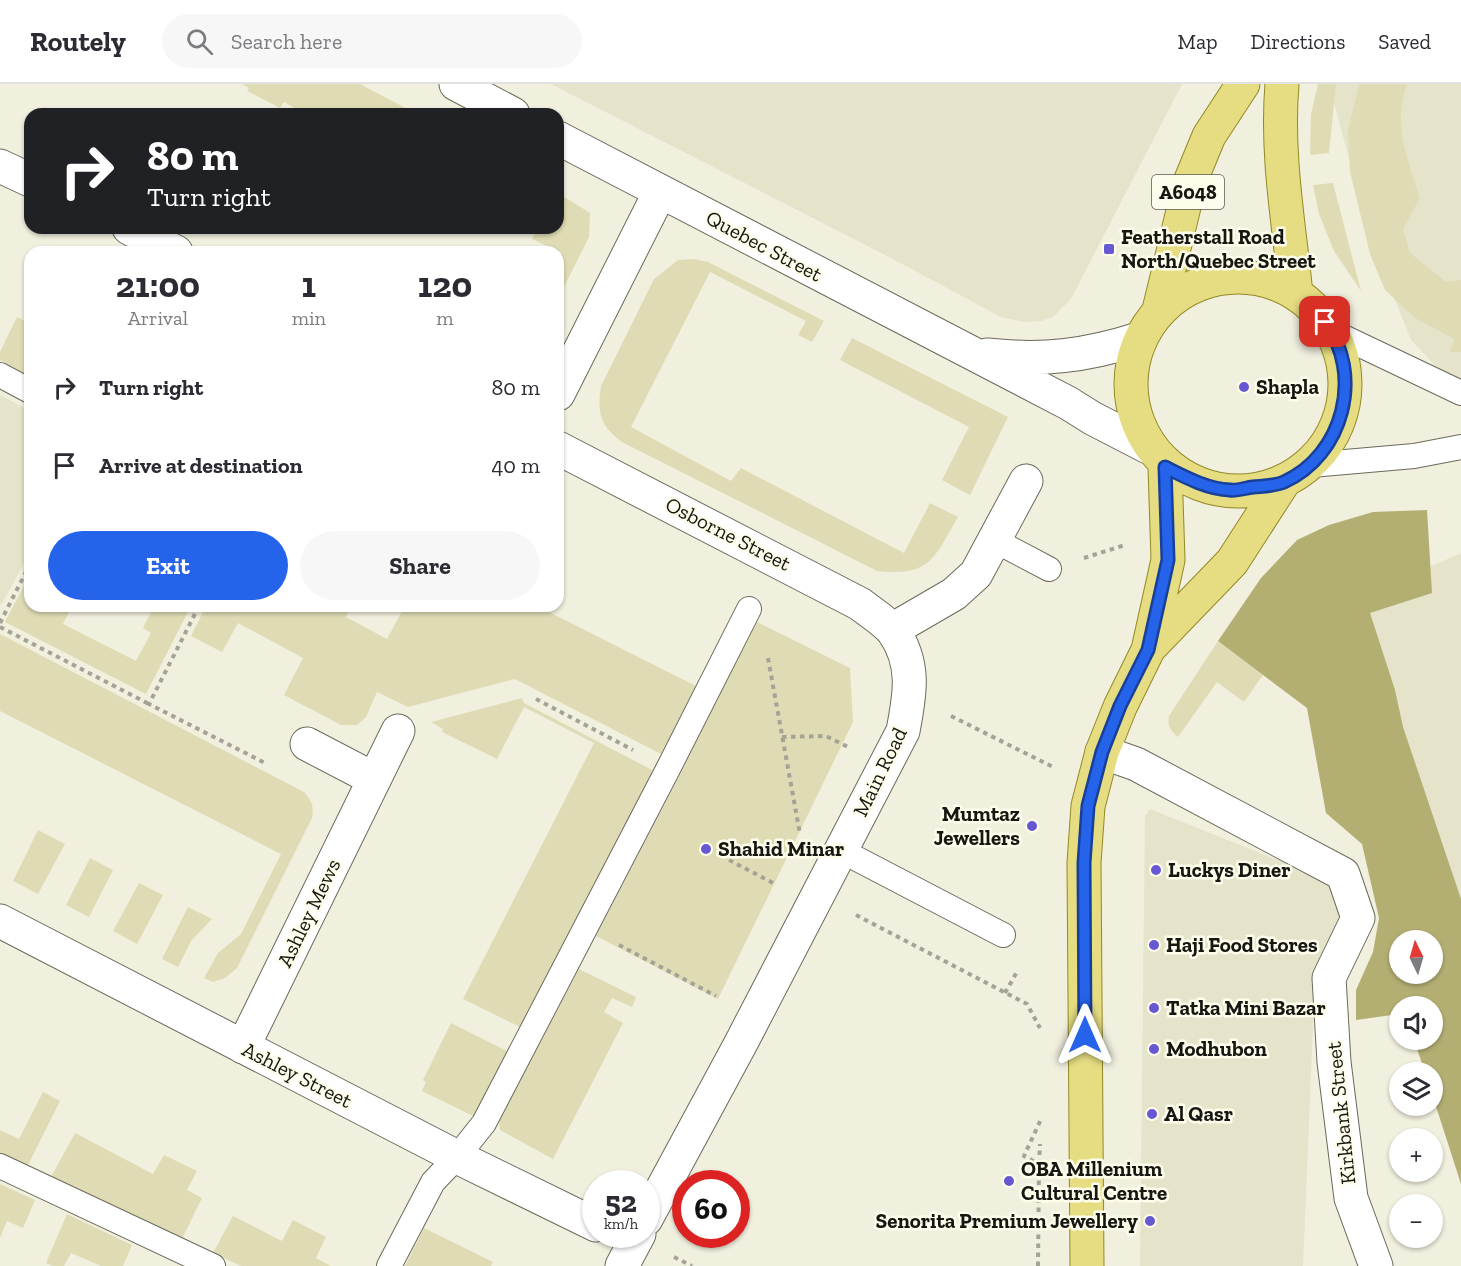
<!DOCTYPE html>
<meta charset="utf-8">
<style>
body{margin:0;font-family:"Zilla Slab",serif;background:#f7f7f7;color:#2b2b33;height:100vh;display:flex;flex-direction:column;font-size:22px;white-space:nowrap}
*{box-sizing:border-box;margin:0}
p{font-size:20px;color:#7c7c81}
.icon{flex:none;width:33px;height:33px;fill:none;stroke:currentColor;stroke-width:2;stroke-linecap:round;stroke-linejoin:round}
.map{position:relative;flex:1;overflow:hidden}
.sheet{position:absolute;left:24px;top:162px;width:540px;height:366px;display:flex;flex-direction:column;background:#fff;border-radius:18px;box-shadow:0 2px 4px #0004}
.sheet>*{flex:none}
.top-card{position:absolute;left:24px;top:24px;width:540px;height:126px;border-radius:18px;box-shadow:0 2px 4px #0004;background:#202124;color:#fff;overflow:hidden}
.needle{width:39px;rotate:355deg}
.tools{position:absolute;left:1389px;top:846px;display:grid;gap:12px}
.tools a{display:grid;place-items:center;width:54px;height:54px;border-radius:50%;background:#fff;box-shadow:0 2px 4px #0004;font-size:30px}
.speed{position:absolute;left:582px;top:1086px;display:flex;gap:12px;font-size:30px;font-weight:700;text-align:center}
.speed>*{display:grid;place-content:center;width:78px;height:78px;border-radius:50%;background:#fff;box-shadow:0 2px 4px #0004;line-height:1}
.speed small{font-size:15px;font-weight:400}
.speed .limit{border:9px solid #d22;background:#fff;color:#111}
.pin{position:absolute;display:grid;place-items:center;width:51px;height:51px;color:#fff;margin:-26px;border-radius:12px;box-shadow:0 3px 9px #0006}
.me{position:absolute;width:66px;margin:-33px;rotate:0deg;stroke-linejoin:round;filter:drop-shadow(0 0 4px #0008)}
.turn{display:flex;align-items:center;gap:21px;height:126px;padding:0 24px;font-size:27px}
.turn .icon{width:78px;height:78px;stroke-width:2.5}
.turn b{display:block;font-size:42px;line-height:51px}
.eta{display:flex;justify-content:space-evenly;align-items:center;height:102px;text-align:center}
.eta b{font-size:36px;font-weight:700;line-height:42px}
.primary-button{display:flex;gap:12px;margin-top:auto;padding:12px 24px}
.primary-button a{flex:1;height:69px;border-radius:36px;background:#2563eb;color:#fff;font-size:24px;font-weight:700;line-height:69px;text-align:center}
.primary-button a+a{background:#f7f7f7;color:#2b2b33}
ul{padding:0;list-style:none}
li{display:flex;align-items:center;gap:18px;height:78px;padding:0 24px}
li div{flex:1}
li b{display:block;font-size:22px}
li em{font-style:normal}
header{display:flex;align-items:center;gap:36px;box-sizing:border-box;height:84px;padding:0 30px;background:#fff;border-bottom:2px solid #e1e1e2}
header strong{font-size:28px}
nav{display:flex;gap:33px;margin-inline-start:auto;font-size:21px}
.search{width:420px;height:54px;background:#f7f7f7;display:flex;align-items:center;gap:15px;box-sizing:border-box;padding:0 21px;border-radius:33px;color:#7c7c81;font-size:22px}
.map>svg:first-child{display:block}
.built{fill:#e5e3ca}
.green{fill:#dfdcb5}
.forest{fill:#b3ae72;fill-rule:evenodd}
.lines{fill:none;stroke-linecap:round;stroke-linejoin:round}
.service-casing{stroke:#6b6a5b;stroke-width:26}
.minor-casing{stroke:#6b6a5b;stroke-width:35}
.primary-casing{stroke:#928925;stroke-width:35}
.path{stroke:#a5a396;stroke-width:4;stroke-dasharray:4.5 4.5;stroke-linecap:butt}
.service{stroke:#fff;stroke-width:24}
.minor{stroke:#fff;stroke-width:33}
.primary{stroke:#e6dd83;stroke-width:33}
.route-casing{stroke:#184099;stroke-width:15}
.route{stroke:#2563eb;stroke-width:10}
.poi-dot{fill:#6658d2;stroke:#fefdeb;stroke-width:2}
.labels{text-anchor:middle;stroke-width:5;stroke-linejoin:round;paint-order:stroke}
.shield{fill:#fefdeb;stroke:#5c5b52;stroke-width:1.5}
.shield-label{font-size:20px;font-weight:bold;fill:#171610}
.poi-label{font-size:21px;font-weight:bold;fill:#171610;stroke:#fefdeb;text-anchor:start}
.street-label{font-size:21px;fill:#171610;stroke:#fefdeb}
</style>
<header>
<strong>Routely</strong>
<div class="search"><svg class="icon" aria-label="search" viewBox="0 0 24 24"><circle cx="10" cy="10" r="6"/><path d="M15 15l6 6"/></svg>Search here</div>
<nav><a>Map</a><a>Directions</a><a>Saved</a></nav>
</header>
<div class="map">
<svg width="1461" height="1182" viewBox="0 0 1461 1182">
<rect width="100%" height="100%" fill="#f1efde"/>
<path class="built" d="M551,0h631l-111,215 -18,18 -12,4 -17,1 -23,-5 -108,-58z
M1329,0h132v309l-50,-53 -41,-103z
M0,311l30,16v141l-28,52 -2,-1z
M1461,469v559l-29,-106v-66l-143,-309z
M1150,725l205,82 -40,85 -12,290h-163l5,-450z"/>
<path class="green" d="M242,0h118l57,30h-112l-21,-12 -4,6 -33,-17 2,-3z
M1318,0h18l-7,69 -19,2 1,-41z
M1359,0h48c-15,38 1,77 13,114l-17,31 7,24 36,29 15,-2v72h-11l4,-13 -39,-21 -30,-28 -15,-36 -20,-82 -2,-41z
M1333,99l28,108 -27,-40 -15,-37 -6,-29z
M558,109l32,20 -1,24 -31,62v-36l4,-10 -30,-14 6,-11h20z
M694,175l14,3 116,59 -12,21 -14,-7 8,-14 -96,-49 -79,155 100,54 10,-13 163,85 26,-50 28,14c-24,41 -27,60 -81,54l-255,-129c-22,-16 -25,-29 -21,-56l53,-107 24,-19z
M17,233l13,7v52l-30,-16v-8z
M852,254l156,79 -38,78 -28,-15 27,-53 -129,-67z
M30,490v32h42l-9,18 73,37 15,-28 -8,-5 11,-22 7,3 2,-3h28l-45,88 -141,-72z
M206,522h145l-5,11 41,22 18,-33 47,2 1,-2h84l159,80 -35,68 -146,-75 -107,28 -31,-15 -11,25 -9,8h-16l-57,-30 19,-37 -65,-35 -16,29 -31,-16z
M755,537l95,47 3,54 -135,277 -122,-63 85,-163z
M0,550l304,158c8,9 10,14 8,26l-75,150 -12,10 -12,4 -9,-4 14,-25 23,-19 40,-80 -281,-143z
M1218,557l45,34 -19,27 -27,-20 -39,55c-8,-7 -11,-11 -9,-21z
M522,614l2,5 130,68 -134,256 -57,-28 131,-256 -70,-36 -27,52 -55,-27 1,-3 -12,-7z
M38,746l27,14 -27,50 -25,-13z
M90,774l23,12 -24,47 -23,-12z
M139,799l24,12 -26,49 -24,-13z
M188,823l24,12 -21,22 -13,26 -16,-8z
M579,885l57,28 -4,10 -20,-9 -8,14 19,11 -70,136 -53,-29 -1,-8z
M451,939l56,28 -32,66 -53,-26 4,-9 -3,-2z
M43,1008l17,9 -33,66 -27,-13v-24l19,9z
M75,1049l78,41 11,-19 33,16 -10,19 15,8 -20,41 -131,-62z
M0,1100l35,16 -12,28 -16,-7 -7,17z
M67,1130l65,31 -9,21h-22l-30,-13 -7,13h-11l-7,-3z
M233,1132l49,25 11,-21 33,17 -10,21 15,8h-90l-28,-13z
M424,1144l69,34 -2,4h-86z"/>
<path class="forest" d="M1427,426l5,83 -62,20 25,77 8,37 58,172v285l-28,-87 -1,-25h-7l-11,-32h18v-34h-32l-1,8 -43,6v-30l17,-38 6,-34 -17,-74 -36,-31 -19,-105 -89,-67 43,-63 36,-38 32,-15 44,-13zM1432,856v34h-32v-34z"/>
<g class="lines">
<defs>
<path id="service" d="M1333,248l128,61
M0,291l30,16
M1311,381l103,-9 47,-9
M994,456l55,29
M840,766l163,85
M0,1082l213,100
M389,1182l44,-84 24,-25 27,-34 184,-354 81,-160"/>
<path id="minor" d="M456,0l57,30
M558,54l510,265 24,15 56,29
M0,82l30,14
M129,144l47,24
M987,271c56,6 98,1 152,-16
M558,310l102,-202
M558,364l302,156c10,8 25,17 33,27 23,32 17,64 10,100l-162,312 -95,176
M892,546l62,-36 22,-20 50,-93
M307,660l67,35
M1102,668l34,12 207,110 15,44 -29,60 5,84 17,136 25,68
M0,837l457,236 139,68
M243,963l155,-316
M622,1182l17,-32"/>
<path id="primary" d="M1282,0c-6,71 7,140 14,210
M1131 300a107 107 0 1 1 214 0a107 107 0 1 1-214 0Z
M1159,226l31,-128 19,-46 34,-52
M1149,564l83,-86 51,-79
M1087,1182l-3,-403 4,-57 14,-54 18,-45 28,-57 20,-90 -3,-93"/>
</defs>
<use href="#service" class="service-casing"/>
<use href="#minor" class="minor-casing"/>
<use href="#primary" class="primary-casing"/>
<path class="path" d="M1084,474l41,-13
M199,522l-50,98 118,60
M0,539l30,-59
M0,543l149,77
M768,574l32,176
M536,615l97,51
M951,632l102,51
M782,653l44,-1 22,11
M729,776l46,24
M856,831l171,89 13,24
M619,861l97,51
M1005,909l13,-23
M1039,1080l1,-20
M674,1173l18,9
M1038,1182l1,-102 -15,-8 18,-39"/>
<use href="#service" class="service"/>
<use href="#minor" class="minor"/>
<use href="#primary" class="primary"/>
</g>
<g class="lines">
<defs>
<path id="route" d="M1085,951l-1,-172 4,-57 14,-54 18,-46 28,-56 20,-90 -3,-93c20,10 42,22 65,23 7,1 15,-2 23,-3 9,-1 22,-1 31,-5 60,-27 80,-108 41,-160"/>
</defs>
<use href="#route" class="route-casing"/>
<use href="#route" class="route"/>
</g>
<g class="poi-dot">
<rect x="1103" y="159" width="12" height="12" rx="3"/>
<circle cx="1244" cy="303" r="6"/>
<circle cx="1032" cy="742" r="6"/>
<circle cx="706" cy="765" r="6"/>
<circle cx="1156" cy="786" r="6"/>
<circle cx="1154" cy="861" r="6"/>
<circle cx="1154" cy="924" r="6"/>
<circle cx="1154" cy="965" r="6"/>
<circle cx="1152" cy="1030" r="6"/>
<circle cx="1009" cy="1097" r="6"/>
<circle cx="1150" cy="1137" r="6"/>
</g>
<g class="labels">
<rect class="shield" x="1152" y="91" width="72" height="34" rx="4.5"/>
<g class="shield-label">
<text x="1188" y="115">A6048</text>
</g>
<g class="poi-label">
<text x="1121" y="160">Featherstall Road<tspan x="1121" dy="24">North/Quebec Street</tspan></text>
<text x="1256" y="310">Shapla</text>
<text x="1020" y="737" text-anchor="end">Mumtaz<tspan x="1020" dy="24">Jewellers</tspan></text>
<text x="718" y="772">Shahid Minar</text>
<text x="1168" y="793">Luckys Diner</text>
<text x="1166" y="868">Haji Food Stores</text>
<text x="1166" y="931">Tatka Mini Bazar</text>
<text x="1166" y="972">Modhubon</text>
<text x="1164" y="1037">Al Qasr</text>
<text x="1021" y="1092">OBA Millenium<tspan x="1021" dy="24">Cultural Centre</tspan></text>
<text x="1138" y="1144" text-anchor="end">Senorita Premium Jewellery</text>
</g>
<g class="street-label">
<text transform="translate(764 162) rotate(28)" y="7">Quebec Street</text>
<text transform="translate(728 450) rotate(27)" y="7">Osborne Street</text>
<text transform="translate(880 688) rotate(-64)" y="7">Main Road</text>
<text transform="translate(309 829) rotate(-64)" y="7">Ashley Mews</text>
<text transform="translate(297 991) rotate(27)" y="7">Ashley Street</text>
<text transform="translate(1341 1029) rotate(-96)" y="7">Kirkbank Street</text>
</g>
</g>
</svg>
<div class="tools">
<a><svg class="needle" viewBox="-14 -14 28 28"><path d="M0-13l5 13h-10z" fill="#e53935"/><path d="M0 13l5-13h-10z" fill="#7c7c81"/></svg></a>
<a><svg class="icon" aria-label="sound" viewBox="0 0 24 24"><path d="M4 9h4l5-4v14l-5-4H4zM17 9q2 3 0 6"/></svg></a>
<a><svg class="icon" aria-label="layers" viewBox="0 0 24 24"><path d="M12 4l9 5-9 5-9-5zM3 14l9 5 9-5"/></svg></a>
<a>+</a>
<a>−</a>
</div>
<div class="speed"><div>52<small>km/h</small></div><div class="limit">60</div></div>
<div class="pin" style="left:1325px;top:238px;background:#d93025"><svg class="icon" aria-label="arrive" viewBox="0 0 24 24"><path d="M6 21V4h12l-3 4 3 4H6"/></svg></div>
<svg class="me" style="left:1085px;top:951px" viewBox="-20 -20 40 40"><path d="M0-17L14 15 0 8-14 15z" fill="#2563eb" stroke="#fff" stroke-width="4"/></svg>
<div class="top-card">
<div class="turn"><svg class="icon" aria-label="right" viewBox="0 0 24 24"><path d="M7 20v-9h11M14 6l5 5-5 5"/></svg><div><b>80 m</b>Turn right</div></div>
</div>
<section class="sheet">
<div class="eta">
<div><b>21:00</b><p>Arrival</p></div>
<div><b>1</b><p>min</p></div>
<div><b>120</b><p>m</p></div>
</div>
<ul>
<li><svg class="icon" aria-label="right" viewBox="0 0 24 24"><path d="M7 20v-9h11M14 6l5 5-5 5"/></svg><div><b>Turn right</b></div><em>80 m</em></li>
<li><svg class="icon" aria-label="arrive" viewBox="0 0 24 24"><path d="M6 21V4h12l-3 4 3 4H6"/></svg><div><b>Arrive at destination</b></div><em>40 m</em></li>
</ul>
<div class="primary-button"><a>Exit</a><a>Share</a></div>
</section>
</div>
